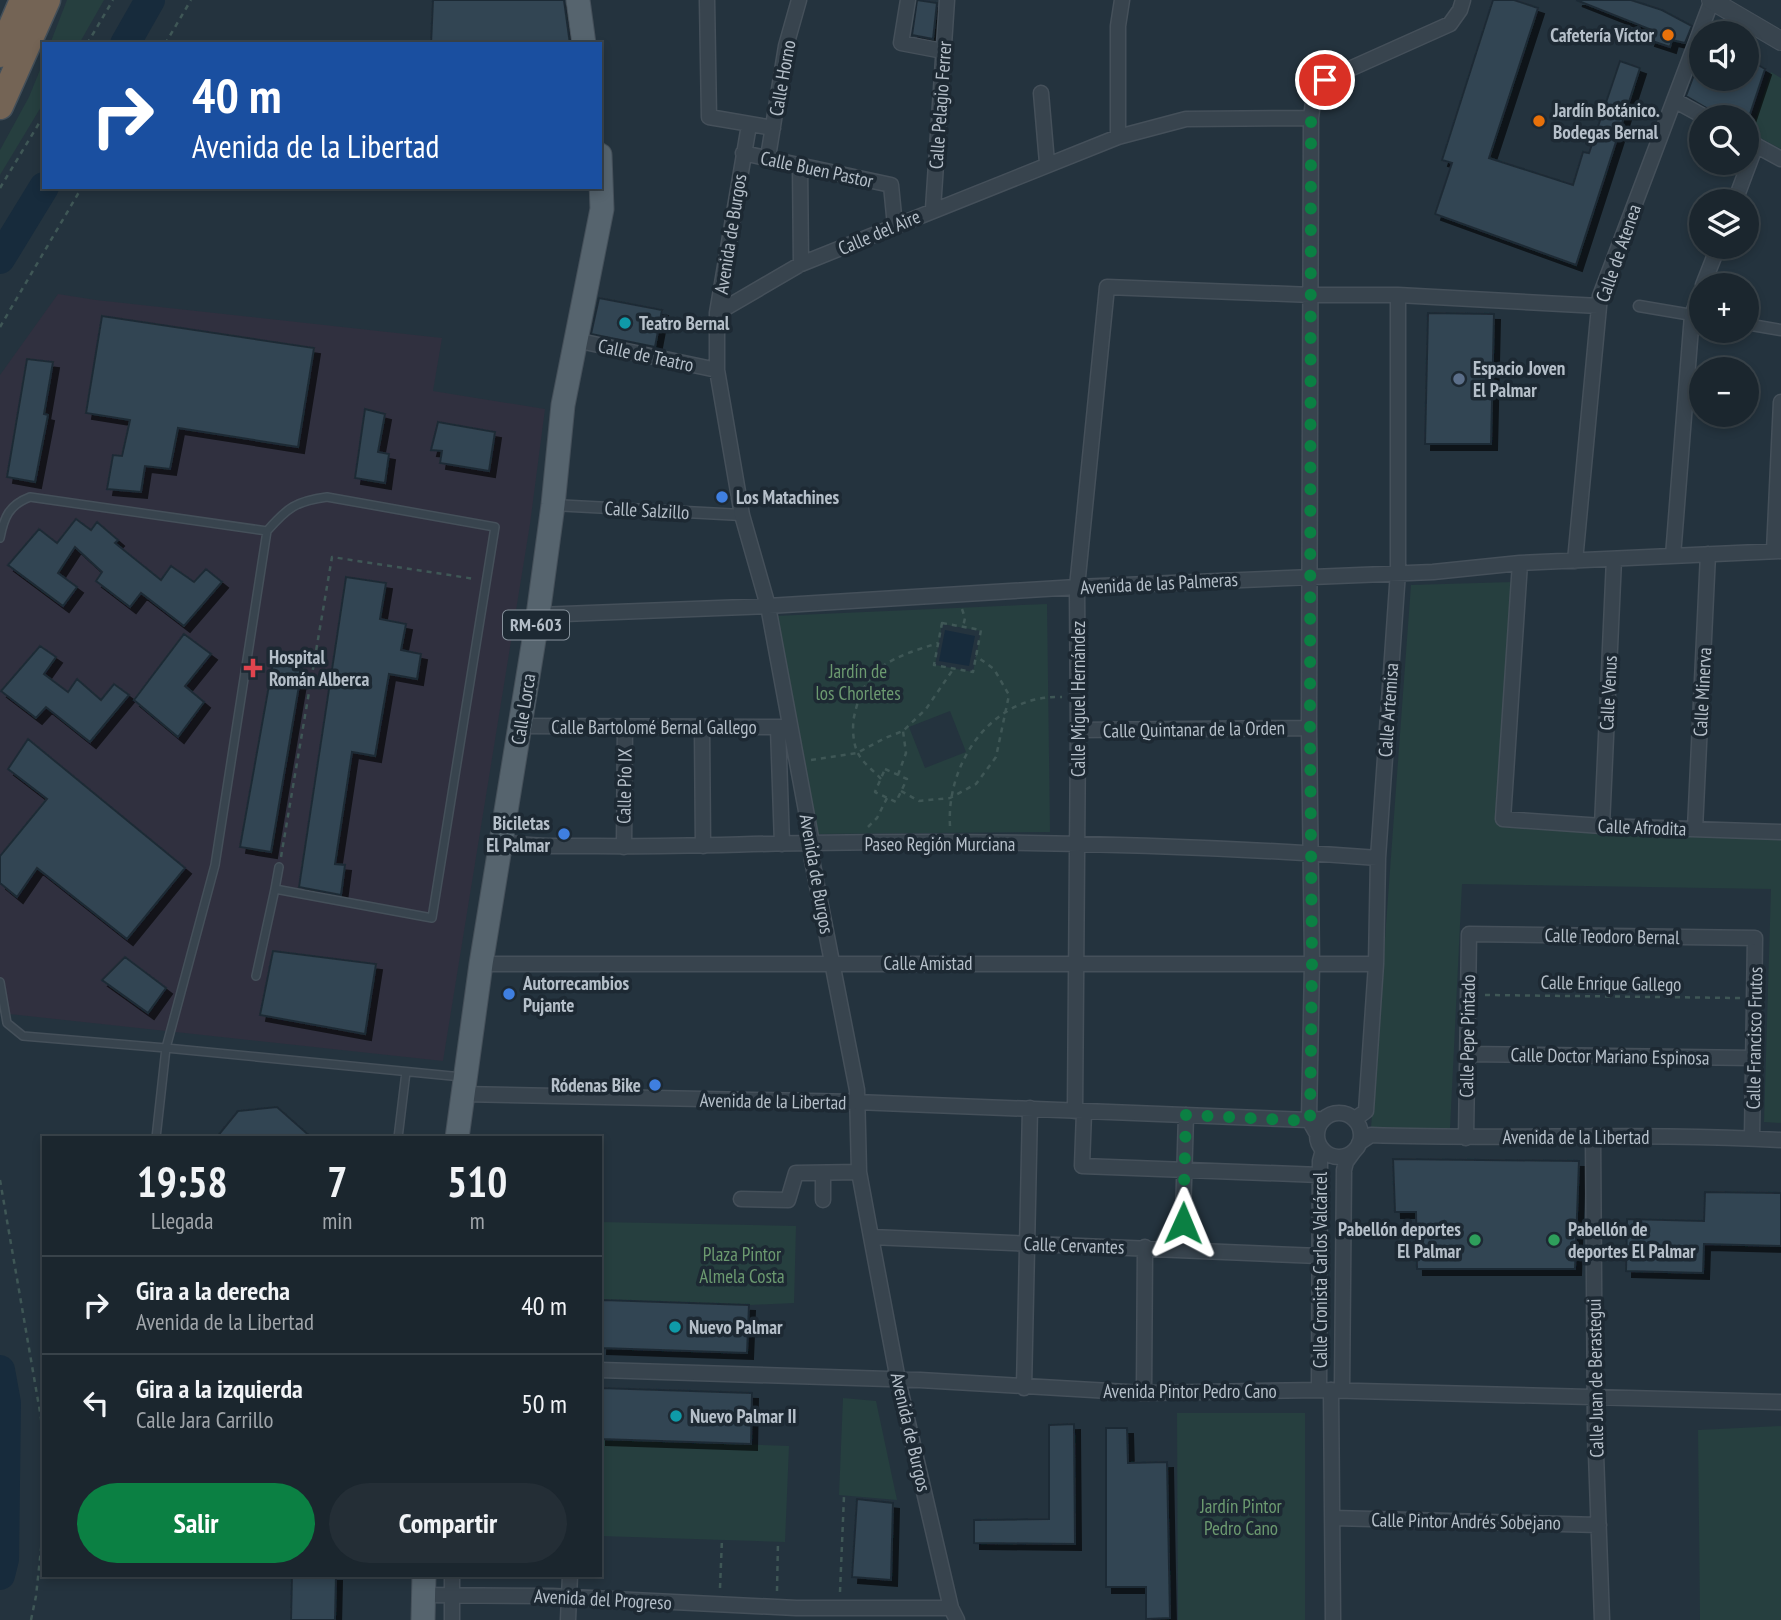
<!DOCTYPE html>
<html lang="es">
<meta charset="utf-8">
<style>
body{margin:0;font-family:"PT Sans Narrow",sans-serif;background:#242e36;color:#f1f3f6;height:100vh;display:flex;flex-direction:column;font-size:26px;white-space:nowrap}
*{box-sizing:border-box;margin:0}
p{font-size:23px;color:#a0a5aa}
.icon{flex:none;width:38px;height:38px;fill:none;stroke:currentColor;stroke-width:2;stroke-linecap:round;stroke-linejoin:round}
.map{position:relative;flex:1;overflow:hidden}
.panel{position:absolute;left:42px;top:1136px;width:560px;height:441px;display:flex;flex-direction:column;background:#1b262e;border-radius:0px;box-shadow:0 4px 10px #0003,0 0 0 2px #39434a}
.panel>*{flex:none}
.banner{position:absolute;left:42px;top:42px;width:560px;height:147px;border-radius:0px;box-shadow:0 4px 10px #0003,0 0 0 2px #39434a;background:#1a4fa0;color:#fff;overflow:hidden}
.tools{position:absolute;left:1689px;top:21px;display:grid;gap:14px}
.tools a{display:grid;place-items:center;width:70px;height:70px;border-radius:50%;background:#1b262e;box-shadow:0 4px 10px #0003,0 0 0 2px #39434a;font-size:35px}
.pin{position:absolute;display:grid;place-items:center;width:60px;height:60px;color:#fff;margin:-30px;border:4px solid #fff;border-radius:50%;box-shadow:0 2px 7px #0007}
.me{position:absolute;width:77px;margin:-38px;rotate:1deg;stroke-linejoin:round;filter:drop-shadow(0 0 5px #0008)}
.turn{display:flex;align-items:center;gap:24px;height:147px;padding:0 35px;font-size:32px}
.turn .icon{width:91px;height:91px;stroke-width:2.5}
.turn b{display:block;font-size:49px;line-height:60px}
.eta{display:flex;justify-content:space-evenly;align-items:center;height:119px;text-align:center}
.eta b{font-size:42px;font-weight:700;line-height:49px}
.button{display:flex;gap:14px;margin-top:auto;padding:14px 35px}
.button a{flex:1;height:80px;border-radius:42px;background:#0b8043;color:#fff;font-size:28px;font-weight:700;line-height:80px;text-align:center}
.button a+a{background:#242e36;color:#f1f3f6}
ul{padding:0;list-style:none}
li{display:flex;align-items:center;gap:21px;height:98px;padding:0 35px;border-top:2px solid #39434a}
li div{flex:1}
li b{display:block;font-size:26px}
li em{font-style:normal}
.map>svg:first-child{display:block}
.medical{fill:#30303f}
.green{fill:#263f3f;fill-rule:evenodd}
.water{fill:#172b3c}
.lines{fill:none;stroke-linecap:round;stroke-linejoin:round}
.river{stroke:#172b3c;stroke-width:30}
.building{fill:#334552;stroke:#1f2b35;stroke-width:2;filter:url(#shadow)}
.service-casing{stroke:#45505a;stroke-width:10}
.pedestrian-casing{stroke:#45505a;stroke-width:13}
.minor-casing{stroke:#45505a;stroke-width:17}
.tertiary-casing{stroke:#45505a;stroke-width:20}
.primary-casing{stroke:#45505a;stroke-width:25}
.motorway-casing{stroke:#434f59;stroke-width:29}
.path{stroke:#3f5756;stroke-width:2.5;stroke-dasharray:5 5;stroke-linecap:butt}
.service{stroke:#38444e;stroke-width:7}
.pedestrian{stroke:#38444e;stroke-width:10}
.minor{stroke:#38444e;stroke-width:14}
.tertiary{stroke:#38444e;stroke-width:18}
.primary{stroke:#56646e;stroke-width:23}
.motorway{stroke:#746455;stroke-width:26}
.route{stroke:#0b8043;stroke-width:12;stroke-dasharray:0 21.6}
.food-dot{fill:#e8710a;stroke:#1d2933;stroke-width:2.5}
.culture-dot{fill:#0f9aa8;stroke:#1d2933;stroke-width:2.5}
.service-dot{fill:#5c6f8a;stroke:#1d2933;stroke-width:2.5}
.shop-dot{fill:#3f7fe0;stroke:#1d2933;stroke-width:2.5}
.health-dot{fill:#e0444e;stroke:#1d2933;stroke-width:2.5}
.leisure-dot{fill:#2e9e5b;stroke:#1d2933;stroke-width:2.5}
.labels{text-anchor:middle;stroke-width:7;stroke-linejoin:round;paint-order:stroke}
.shield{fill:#1d2933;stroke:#87929c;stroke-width:2}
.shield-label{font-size:18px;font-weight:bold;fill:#b5bfc9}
.poi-label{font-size:19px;font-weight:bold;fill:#b5bfc9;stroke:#1d2933;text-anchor:start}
.street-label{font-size:19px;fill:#b5bfc9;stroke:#1d2933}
.park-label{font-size:19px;fill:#6c9a70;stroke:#1d2933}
</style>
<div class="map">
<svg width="1781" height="1620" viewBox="0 0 1781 1620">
<defs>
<filter id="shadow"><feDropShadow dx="6" dy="6" stdDeviation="0" flood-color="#0009"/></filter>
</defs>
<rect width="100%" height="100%" fill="#24333e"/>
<path class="medical" d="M58,294l38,6 346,38 -9,53 112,18 -15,115 -87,537 -443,-48v-638z"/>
<path class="green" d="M67,0h37l-25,44h-29z
M44,60v42l-44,73v-25l29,-53z
M1771,72l10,6v71l-30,-16z
M1512,582l-16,241 285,13v287l-17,-1 7,-233 -309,-5 -12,245 -79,-1 40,-543z
M1047,604l3,228 -235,2 -40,-218zM942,624l39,7 -8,41 -38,-7zM950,711l16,41 -41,16 -16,-41z
M600,1222l196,4 -2,77 -45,2 -149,-5z
M843,1398l33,3 21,99 -58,-5z
M1177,1413h128v207h-127z
M1781,1426v194h-81l-2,-190z
M600,1439l189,7 -4,96 -185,-6z"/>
<path class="water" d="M945,630l30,6 -6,30 -30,-5z"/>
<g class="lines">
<path class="river" d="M125,44l25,-44
M0,259l44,-72
M0,1370l6,33 -2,156 -4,16"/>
</g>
<path class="building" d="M433,0h131l6,44h-139z
M917,0l20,3 -4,36 -21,-4z
M1493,0h21l24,8 -49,150 84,27 10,-33 6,1 31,-92 20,7 -64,197 -141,-51 17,-51 -10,-3z
M1576,0h55l31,10 30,16 -7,17 -13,-3 -2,7 -21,-7 3,-10z
M1701,56v23h45v-21l19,11 -16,48h-27l-36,-21z
M599,298l63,12 -7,37 -64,-13z
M1428,313l66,1 -3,130h-66z
M102,316l212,32 -16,99 -120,-19 -8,41 -25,-3 -4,26 -34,-3 6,-34 9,1 8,-36 -44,-7z
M27,359l26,3 -9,52 4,1 -13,67 -28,-5z
M365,409l20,5 -7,38 11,2 -4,29 -30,-5z
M438,422l57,10 -6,39 -49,-8 2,-12 -11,-1z
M76,519l15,11 6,-8 21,18 -3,3 46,37 10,-14 23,16 12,-13 16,13 -38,44 -43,-33 -11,14 -34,-26 6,-9 -27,-25 -17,26 19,14 -14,19 -55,-41 31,-36 18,14z
M346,577l40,6 -6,36 26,5 -5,26 20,4 -4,25 -28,-5 -14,82 -23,-4 -17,112 10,1 -4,30 -42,-8z
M184,634l27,20 -26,32 19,16 -26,35 -44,-37z
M40,646l16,11 -12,17 24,18 9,-13 24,21 13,-16 15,11 -39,47 -44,-35 -10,11 -35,-27z
M273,663l29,5 -31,184 -31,-5z
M28,739l157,129 -58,71 -90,-71 -20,29 -17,-14v-27l47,-57 -39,-30z
M273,951l103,13 -11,70 -105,-19z
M125,957l41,31 -18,25 -46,-33z
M277,1107l35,31h-96l22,-27z
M1393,1159l186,2 -4,108h-158l-1,-57h-21z
M1705,1192l76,1v53l-77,-2 -1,29 -77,-2 1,-52 77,2z
M603,1300l146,5 -2,48 -146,-5z
M600,1388l152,5 -1,51 -151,-5z
M1074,1424l1,120 -101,-1v-23l75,-1v-94z
M1106,1428h21l1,35 39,-1 3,156 -24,1v-32h-40z
M857,1499l36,4 -2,77 -39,-3z
M292,1575h44l-1,45h-44z"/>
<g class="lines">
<defs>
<path id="service" d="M0,538c4,-21 9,-33 30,-41l237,34
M256,976l19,-87
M0,982l7,41 16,13 143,12 49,-183 52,-334c20,-23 29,-30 60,-34l168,30 -63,391 -157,-29 4,-22
M156,1138l10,-90 296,29
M398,1138l8,-66"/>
<path id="pedestrian" d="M1639,306l53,9
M1746,324l35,6
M553,505l189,10"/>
<path id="minor" d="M707,0l2,117 64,11
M908,0l-7,43 42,8
M1041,93l6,70
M1674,100l31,17
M749,125l-32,188v57l25,145 26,91 44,237v17l45,230 2,82 12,65 27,143 53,228 6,12
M1118,137v-111l4,-26
M1746,140l35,19
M743,153l148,32 4,41
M768,157l18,-111 13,-46
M800,165l1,99
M1735,201l21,-56
M933,209l14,-209
M1703,285l15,-38
M717,313l84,-49 317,-127 68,-18 125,-1
M575,340l142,30
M1774,551l7,-149
M1673,556l19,-241 9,-23
M1575,561l25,-265 112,-296
M1520,563l-17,256 99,7 179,6
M538,615l230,-9 309,-19 356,-15 87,-9 261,-12
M520,726l269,1
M702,728l1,118
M778,728l4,116
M1078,730l231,-2
M1602,826l12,-267
M1695,829l13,-275
M502,842c31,5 63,4 95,4 71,1 142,-2 212,-3 189,-3 380,1 569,15
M624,847l1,-121
M481,964h895
M1467,1054l286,4
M461,1094l395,8 453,18 14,-1
M1075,1111l3,-381 -1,-143 30,-300 205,8h86l201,11
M1084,1112l-2,54 238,9
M1317 1135a22 22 0 1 1 44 0a22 22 0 1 1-44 0Z
M1355,1119l11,-8 10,-147 2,-106 20,-286v-277
M1317,1134l-8,-14 3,-156 -3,-236 2,-610 3,-24 11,-14 125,-56 10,-14 3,-10
M1593,1136l2,290 7,194
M1466,1138l3,-204 286,4 -3,200
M1359,1143l12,-8c137,5 274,-3 410,5
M741,1199l47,1 8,-27 63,-1
M823,1200v-26
M871,1237l448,19
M1182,1249l4,-134
M600,1370l320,10 224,13 175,-3 462,12
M1024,1388l6,-280
M1319,1390l1,-229 3,-11
M1331,1390l2,230
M1342,1390l2,-220 2,-8 8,-11
M1144,1393l1,-146
M1333,1518l266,7
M452,1575v45
M423,1595l129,1 244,12h155
M568,1620l2,-45"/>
<path id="tertiary" d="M1711,0l70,41"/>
<path id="primary" d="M578,0l6,44
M457,1138l24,-174 57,-349 15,-110 10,-100 39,-196 -2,-54
M423,1620l1,-45"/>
<path id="motorway" d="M0,54l23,-54
M0,106l47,-106"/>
</defs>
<use href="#service" class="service-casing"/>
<use href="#pedestrian" class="pedestrian-casing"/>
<use href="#minor" class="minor-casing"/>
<use href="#tertiary" class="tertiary-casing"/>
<use href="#primary" class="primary-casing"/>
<use href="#motorway" class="motorway-casing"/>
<path class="path" d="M87,44l26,-44
M165,44l26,-44
M0,188l44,-73
M0,327l82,-140
M962,609l3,9 -2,9
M942,623l39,7 -8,42 -39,-7z
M811,760l46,-7 28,-15 18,-7 23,-22 28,-41
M885,769l22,10 -11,23 -21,-10z
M898,775l8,-22 -3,-22
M881,779c-7,-8 -17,-15 -22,-24 -6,-9 -7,-27 -5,-38 11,-52 38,-59 84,-74
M901,791l18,10 31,-3 26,-14 20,-27 13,-62 -15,-26 -18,-13
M950,826c-4,-64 43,-132 112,-129
M868,827l9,-9 10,-20
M281,857l51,-300 143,22
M1485,995l255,3
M0,1180l41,238 3,38
M720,1588l2,-49
M777,1591l1,-50
M840,1592l4,-96
M31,1620l5,-24 8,-75"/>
<use href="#service" class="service"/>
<use href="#pedestrian" class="pedestrian"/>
<use href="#minor" class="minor"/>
<use href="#tertiary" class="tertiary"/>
<use href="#primary" class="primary"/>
<use href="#motorway" class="motorway"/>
</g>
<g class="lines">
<path class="route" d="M1183,1223l3,-108 124,6 2,-157 -2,-236 1,-610 3,-24 11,-14"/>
</g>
<g class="food-dot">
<circle cx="1668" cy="35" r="7"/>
<circle cx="1539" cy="121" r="7"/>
</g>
<g class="culture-dot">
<circle cx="625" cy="323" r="7"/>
<circle cx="675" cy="1327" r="7"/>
<circle cx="676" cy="1416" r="7"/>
</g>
<circle class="service-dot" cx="1459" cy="379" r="7"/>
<g class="shop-dot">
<circle cx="722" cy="497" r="7"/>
<circle cx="564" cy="834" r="7"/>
<circle cx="509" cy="994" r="7"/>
<circle cx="655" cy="1085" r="7"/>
</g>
<path class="health-dot" d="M249.5 657.5h7v7h7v7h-7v7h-7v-7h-7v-7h7z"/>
<g class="leisure-dot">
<circle cx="1475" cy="1240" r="7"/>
<circle cx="1554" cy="1240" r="7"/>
</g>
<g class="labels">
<rect class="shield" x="503" y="610.5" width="66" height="29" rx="5"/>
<g class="shield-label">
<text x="536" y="631">RM-603</text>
</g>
<g class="poi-label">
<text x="1654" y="42" text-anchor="end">Cafetería Víctor</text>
<text x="1553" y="117">Jardín Botánico.<tspan x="1553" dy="22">Bodegas Bernal</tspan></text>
<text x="639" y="330">Teatro Bernal</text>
<text x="1473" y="375">Espacio Joven<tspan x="1473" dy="22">El Palmar</tspan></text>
<text x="736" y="504">Los Matachines</text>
<text x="269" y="664">Hospital<tspan x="269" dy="22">Román Alberca</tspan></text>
<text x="550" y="830" text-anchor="end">Biciletas<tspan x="550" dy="22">El Palmar</tspan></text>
<text x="523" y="990">Autorrecambios<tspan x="523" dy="22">Pujante</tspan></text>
<text x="641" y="1092" text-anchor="end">Ródenas Bike</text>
<text x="1461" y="1236" text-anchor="end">Pabellón deportes<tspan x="1461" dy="22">El Palmar</tspan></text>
<text x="1568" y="1236">Pabellón de<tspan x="1568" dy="22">deportes El Palmar</tspan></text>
<text x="689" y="1334">Nuevo Palmar</text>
<text x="690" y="1423">Nuevo Palmar II</text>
</g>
<g class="street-label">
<text transform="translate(782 78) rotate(-80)" y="7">Calle Horno</text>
<text transform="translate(940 105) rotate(-86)" y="7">Calle Pelagio Ferrer</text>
<text transform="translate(817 169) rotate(12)" y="7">Calle Buen Pastor</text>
<text transform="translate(879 232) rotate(-23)" y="7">Calle del Aire</text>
<text transform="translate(730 234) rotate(-81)" y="7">Avenida de Burgos</text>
<text transform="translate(1618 253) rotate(-71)" y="7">Calle de Atenea</text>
<text transform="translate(646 355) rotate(12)" y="7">Calle de Teatro</text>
<text transform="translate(647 510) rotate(3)" y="7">Calle Salzillo</text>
<text transform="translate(1159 583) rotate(-3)" y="7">Avenida de las Palmeras</text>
<text transform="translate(1702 692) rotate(-87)" y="7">Calle Minerva</text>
<text transform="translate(1608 693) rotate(-87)" y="7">Calle Venus</text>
<text transform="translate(1078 699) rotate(-90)" y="7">Calle Miguel Hernández</text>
<text transform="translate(523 709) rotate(-81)" y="7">Calle Lorca</text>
<text transform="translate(1388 710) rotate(-86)" y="7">Calle Artemisa</text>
<text x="654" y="734">Calle Bartolomé Bernal Gallego</text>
<text transform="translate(1194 729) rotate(-1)" y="7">Calle Quintanar de la Orden</text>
<text transform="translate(624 786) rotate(-89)" y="7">Calle Pío IX</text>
<text transform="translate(1642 827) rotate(2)" y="7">Calle Afrodita</text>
<text x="940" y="851">Paseo Región Murciana</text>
<text transform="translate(817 874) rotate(80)" y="7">Avenida de Burgos</text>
<text transform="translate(1612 936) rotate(1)" y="7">Calle Teodoro Bernal</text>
<text x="928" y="970">Calle Amistad</text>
<text transform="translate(1611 983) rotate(1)" y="7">Calle Enrique Gallego</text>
<text transform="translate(1467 1036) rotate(-89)" y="7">Calle Pepe Pintado</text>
<text transform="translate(1754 1038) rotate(-89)" y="7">Calle Francisco Frutos</text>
<text transform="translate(1610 1056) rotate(1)" y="7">Calle Doctor Mariano Espinosa</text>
<text transform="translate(773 1101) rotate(1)" y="7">Avenida de la Libertad</text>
<text x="1576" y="1144">Avenida de la Libertad</text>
<text transform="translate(1074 1245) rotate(2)" y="7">Calle Cervantes</text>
<text transform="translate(1320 1270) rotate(-90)" y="7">Calle Cronista Carlos Valcárcel</text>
<text transform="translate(1595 1378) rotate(-91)" y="7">Calle Juan de Berastegui</text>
<text x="1190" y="1398">Avenida Pintor Pedro Cano</text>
<text transform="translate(911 1432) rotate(77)" y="7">Avenida de Burgos</text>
<text transform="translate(1466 1521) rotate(1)" y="7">Calle Pintor Andrés Sobejano</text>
<text transform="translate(603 1599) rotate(3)" y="7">Avenida del Progreso</text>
</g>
<g class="park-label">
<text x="858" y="678">Jardín de<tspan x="858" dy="22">los Chorletes</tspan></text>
<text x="742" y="1261">Plaza Pintor<tspan x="742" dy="22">Almela Costa</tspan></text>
<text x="1241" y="1513">Jardín Pintor<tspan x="1241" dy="22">Pedro Cano</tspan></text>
</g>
</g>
</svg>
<div class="tools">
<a><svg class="icon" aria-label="sound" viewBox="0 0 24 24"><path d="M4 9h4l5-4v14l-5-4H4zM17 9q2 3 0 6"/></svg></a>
<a><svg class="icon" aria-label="search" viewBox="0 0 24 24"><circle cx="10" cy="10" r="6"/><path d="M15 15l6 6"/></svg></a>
<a><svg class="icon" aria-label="layers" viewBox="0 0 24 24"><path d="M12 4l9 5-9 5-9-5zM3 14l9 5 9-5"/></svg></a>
<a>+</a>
<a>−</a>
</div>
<div class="pin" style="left:1325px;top:80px;background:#d93025"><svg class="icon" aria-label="arrive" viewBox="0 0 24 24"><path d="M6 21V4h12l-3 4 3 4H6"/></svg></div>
<svg class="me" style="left:1183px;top:1223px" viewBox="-20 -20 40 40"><path d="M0-17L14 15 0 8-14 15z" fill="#0b8043" stroke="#fff" stroke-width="4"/></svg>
<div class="banner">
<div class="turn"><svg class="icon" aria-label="right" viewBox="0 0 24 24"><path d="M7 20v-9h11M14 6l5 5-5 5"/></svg><div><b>40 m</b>Avenida de la Libertad</div></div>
</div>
<section class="panel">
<div class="eta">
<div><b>19:58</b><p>Llegada</p></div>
<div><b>7</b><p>min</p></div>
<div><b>510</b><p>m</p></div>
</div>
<ul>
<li><svg class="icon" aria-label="right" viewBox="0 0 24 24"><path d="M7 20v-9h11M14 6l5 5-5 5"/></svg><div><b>Gira a la derecha</b><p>Avenida de la Libertad</p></div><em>40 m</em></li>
<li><svg class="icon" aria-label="left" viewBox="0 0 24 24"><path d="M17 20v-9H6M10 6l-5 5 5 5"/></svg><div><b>Gira a la izquierda</b><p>Calle Jara Carrillo</p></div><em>50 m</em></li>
</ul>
<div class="button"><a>Salir</a><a>Compartir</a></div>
</section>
</div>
